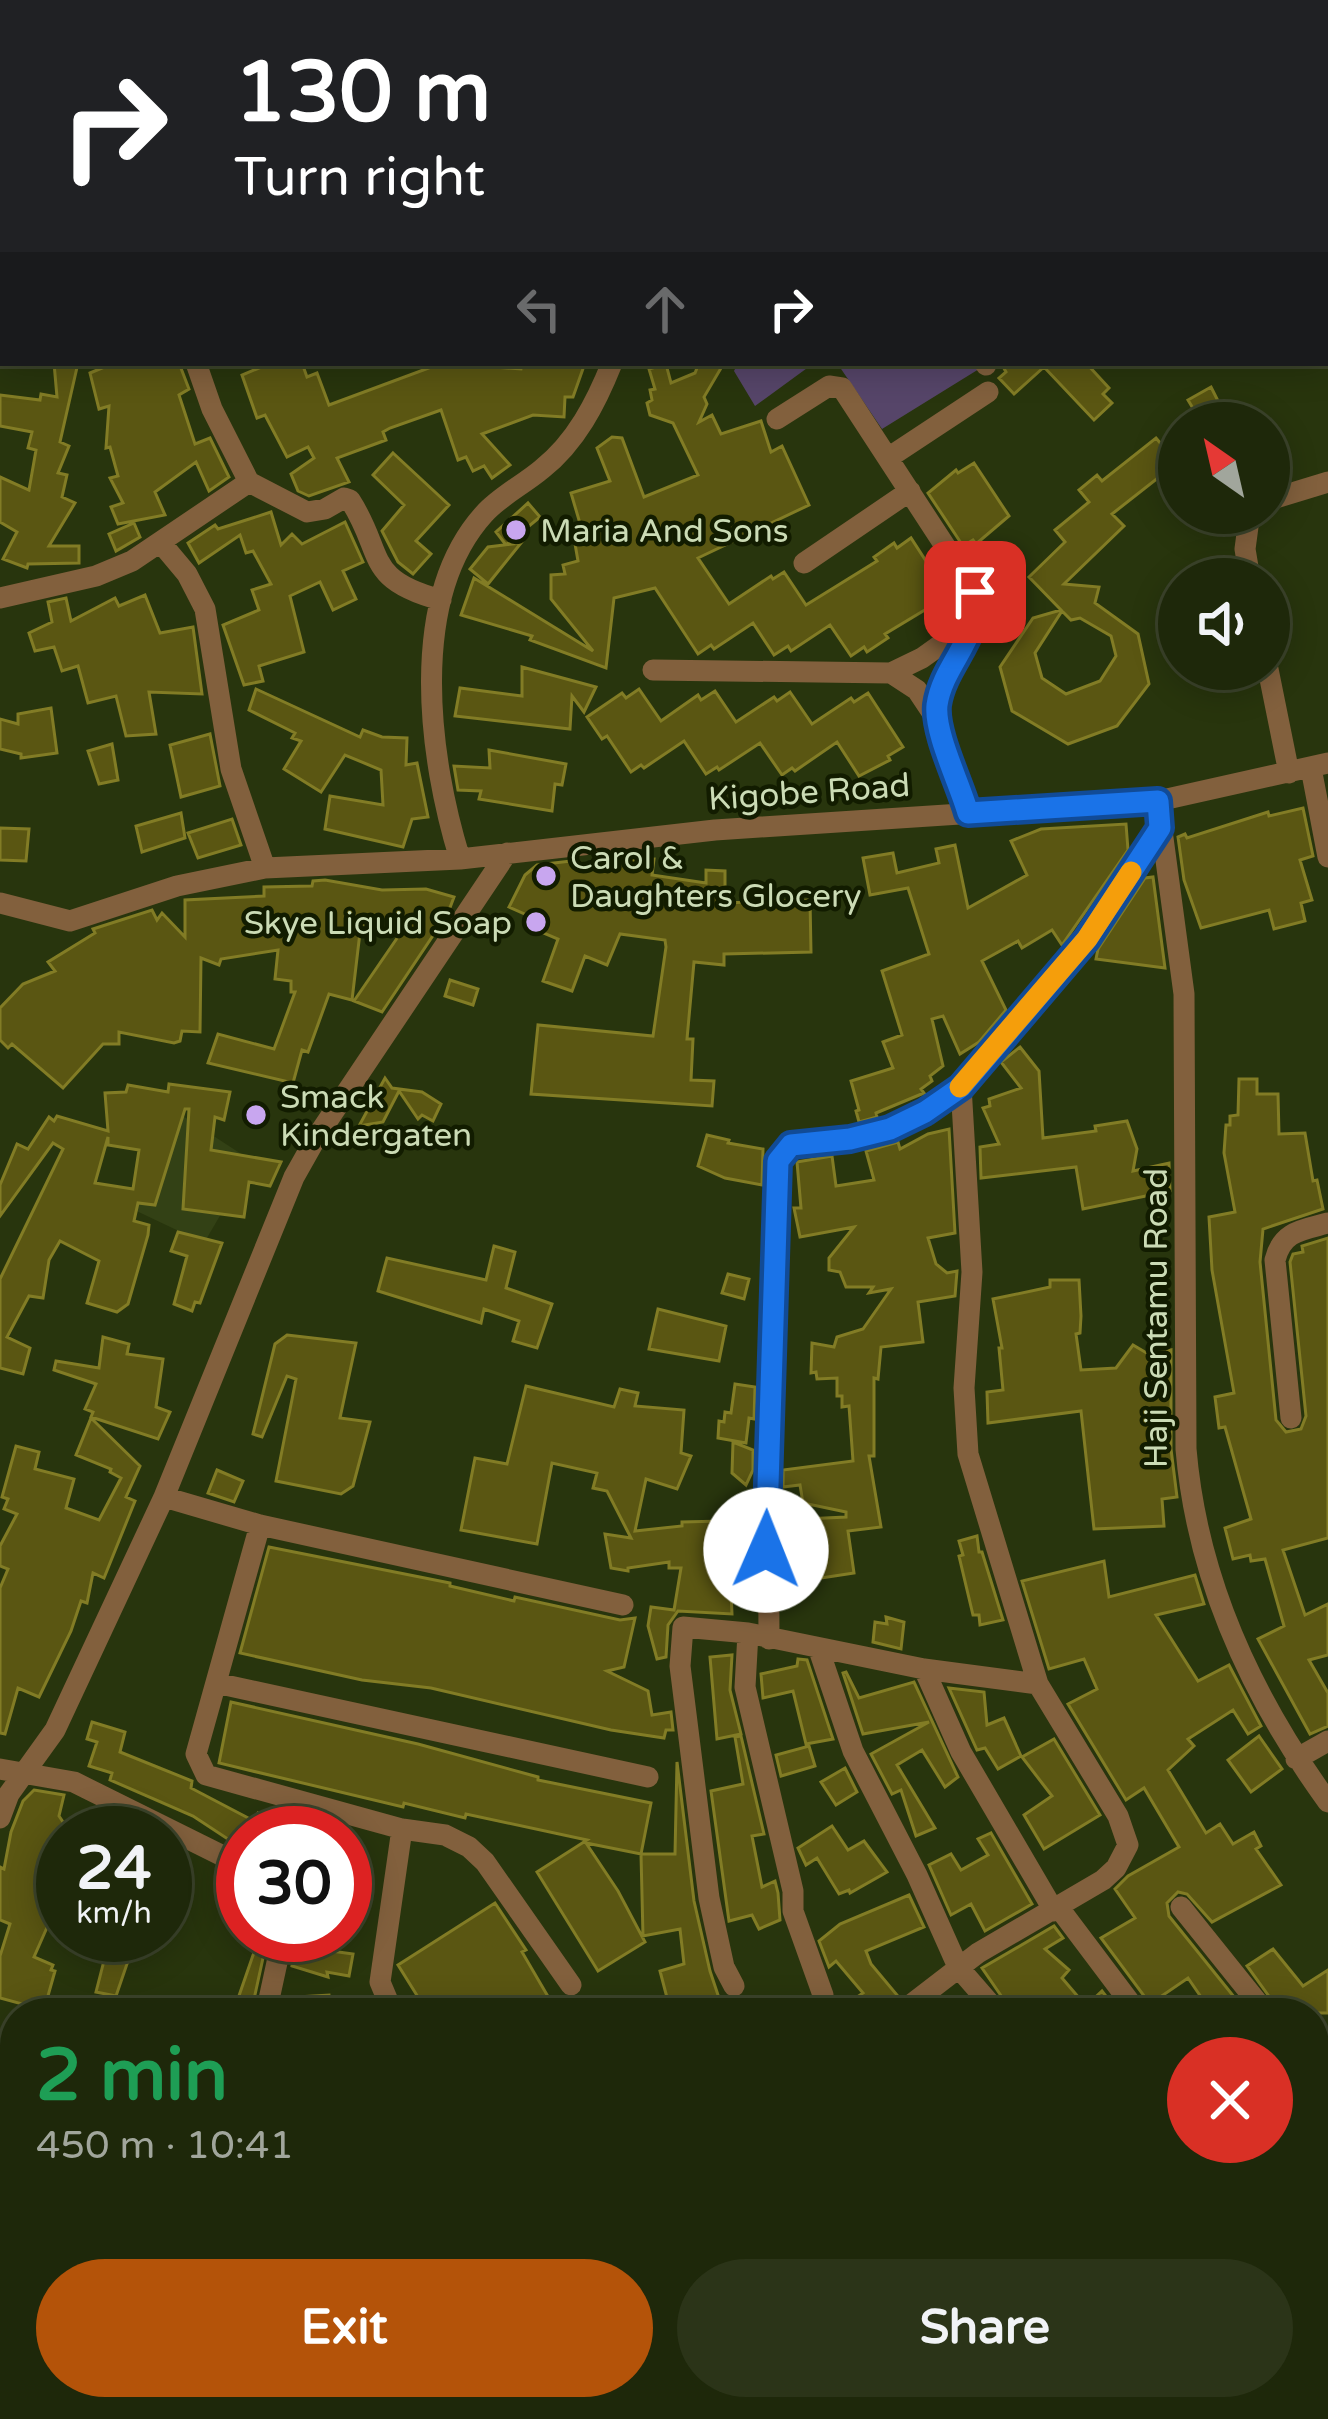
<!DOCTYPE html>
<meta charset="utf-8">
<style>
body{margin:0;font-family:"Varela Round",sans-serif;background:#2b3418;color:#f1f3f6;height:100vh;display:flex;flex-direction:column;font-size:45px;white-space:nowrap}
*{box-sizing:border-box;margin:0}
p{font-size:39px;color:#a1a69c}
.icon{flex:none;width:66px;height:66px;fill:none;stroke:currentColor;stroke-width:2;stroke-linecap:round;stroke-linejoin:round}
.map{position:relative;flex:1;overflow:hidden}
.sheet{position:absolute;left:0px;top:1998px;width:1329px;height:423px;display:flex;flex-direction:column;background:#1e280a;border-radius:48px 48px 0 0;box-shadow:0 6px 30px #0003,0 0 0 3px #3c442b}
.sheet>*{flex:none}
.guide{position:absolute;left:0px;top:0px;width:1329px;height:366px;box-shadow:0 6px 30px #0003,0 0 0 3px #3c442b;background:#202124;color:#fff;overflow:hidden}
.needle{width:78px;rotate:326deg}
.fabs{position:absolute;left:1158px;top:402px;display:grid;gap:24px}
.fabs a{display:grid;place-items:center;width:132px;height:132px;border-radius:50%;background:#1e280a;box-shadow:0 6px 30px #0003,0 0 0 3px #3c442b;font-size:60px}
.speed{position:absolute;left:36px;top:1806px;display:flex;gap:24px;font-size:60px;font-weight:700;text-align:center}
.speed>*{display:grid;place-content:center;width:156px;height:156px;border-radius:50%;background:#1e280a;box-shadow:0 6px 30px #0003,0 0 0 3px #3c442b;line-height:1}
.speed small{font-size:30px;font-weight:400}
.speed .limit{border:18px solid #d22;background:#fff;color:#111}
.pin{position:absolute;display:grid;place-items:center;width:102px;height:102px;color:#fff;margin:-51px;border-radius:24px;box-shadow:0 6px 18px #0006}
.me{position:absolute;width:132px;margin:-66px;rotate:1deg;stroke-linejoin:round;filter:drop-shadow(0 0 9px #0008)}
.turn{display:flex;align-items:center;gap:42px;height:252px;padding:0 36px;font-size:54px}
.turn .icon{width:156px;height:156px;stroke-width:2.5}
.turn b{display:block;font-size:84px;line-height:102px}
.lanes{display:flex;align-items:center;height:114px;padding:0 36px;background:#0003;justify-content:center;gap:60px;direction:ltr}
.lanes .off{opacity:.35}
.round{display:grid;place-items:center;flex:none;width:126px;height:126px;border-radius:63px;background:#2b3418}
.headline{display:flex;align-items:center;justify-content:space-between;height:204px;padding:0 36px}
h1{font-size:72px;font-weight:800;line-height:90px;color:#1e9e55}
.cta{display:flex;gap:24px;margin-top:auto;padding:24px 36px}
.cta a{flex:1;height:138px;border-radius:72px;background:#b45309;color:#fff;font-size:48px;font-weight:800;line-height:138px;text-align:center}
.cta a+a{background:#2b3418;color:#f1f3f6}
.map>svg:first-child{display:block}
.built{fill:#334115}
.green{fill:#564569}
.building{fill:#5a5612;stroke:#827c25;stroke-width:3;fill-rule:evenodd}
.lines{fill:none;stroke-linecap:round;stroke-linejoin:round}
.minor{stroke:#82603d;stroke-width:21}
.route-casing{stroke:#114b97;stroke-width:30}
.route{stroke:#1a73e8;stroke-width:21}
.slow{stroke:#f59e0b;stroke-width:21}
.poi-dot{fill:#c8a6ef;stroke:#121c00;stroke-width:4.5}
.labels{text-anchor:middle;stroke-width:9;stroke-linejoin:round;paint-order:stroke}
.poi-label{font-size:33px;fill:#cbdbb5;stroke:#121c00;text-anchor:start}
.street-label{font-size:33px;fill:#cbdbb5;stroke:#121c00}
</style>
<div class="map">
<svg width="1328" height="2419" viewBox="0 0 1328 2419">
<rect width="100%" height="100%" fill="#28350d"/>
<path class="built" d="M169,1107l83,54 -48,82 -78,-37z"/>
<path class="green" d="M738,363h76l-59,43 -21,-35z
M837,363h137l5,6 -97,60z"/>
<path class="building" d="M54,363h24l-18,79 9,4 -11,27 9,2 -5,22 13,6 -26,43h30v17l-51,1 -1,4 -24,-9 14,-27 -17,-10v-45l29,13 7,-40 -8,-2 4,-16 -32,-6v-31l40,5 1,-6 16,3z
M114,363h65l10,26 -10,6 16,49 15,-6 19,39 -20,14 -13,-29 -41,30 10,23 -47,9 -7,-17 12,-4 -13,-25 8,-2 -8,-29 -4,1 3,-42 -10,3 -9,-36z
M271,363h31l5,14 10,-4 12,32 113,-42 79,6 1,-6h63l-12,34h-8l-1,20 -31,-2 -51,19 28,31 -18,13 -8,-12 -11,5 -7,-14 -8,3 -17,-50 -51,18 -7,4 3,8 -49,18 12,24 -40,14 -11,-5 -7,-17 23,-16 -6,-11 -21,10 -22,-42 -8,3 -15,-43z
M699,363h25l-20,34 3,7 -8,18 13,-7 9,19 40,-13 10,31 11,-6 27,59 -111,53 31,46 42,-28 2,3 11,-7 22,33 71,-44 -3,-4 20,-14 3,5 14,-10 35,54 -15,10 2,3 -48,29 3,4 -21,14 -3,-5 -13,9 -21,-31 -39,26 -3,-5 -14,9 -21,-32 -39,26 -3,-4 -13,9 -43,-66 -41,10 -8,70 -76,-28 2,-4 -71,-21 13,-37 119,73 -42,-52v-24l14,-1 -2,-9 15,-4 -4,-23 10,-1 -13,-44 39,-12 -13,-33 15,-11 10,1 22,59 54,-22 -25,-52 -23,-8 -3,-12 5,-3 -2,-10 5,-1 -6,-20 17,-5 5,19 24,-10z
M1001,363h85l23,25 -6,6 9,9 -18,17 -50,-53 -30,27 -15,-16 7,-6z
M1211,387l8,16 -22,12 -9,-15z
M1156,438l21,25 -65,51 12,12 -60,58 35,3 -4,16 43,31 11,50 -32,42 -49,18 -56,-33 -12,-44 33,-49 28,-8 -32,-33 36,-35 -10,-12 34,-28 -10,-12 18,-15 5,6zM1062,611l9,9 9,-2 31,18 5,20 -16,25 -34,13 -24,-16 -7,-25z
M393,453l56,52 -33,36 15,13 -18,20 -15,-12 -16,-31 22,-26 -31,-30z
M974,463l35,53 -33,28 -3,-4 -10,6 -35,-53 28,-23 2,3z
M528,503l12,14 -34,28 -10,-13z
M271,512l10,33 11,-11 10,10 43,-22 18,40 -20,9 13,28 -23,11 -13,-28 -30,14 14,56 -45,14 4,15 -19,4 -21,-60 36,-15 -7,-20 19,-6 -18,-33 -7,2 -6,-18 -41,28 -11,-20 27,-18 3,4z
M134,523l6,14 -24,14 -7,-17z
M521,543l-33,41 -18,-15 18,-22z
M145,595l15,38 33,-6 9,67 -53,-2 7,42 -30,2 -10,-40 -28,7 -10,-37 -16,5 -8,-24 -19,4 -6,-18 23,-11 -4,-20 18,-4 5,23 44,-23 4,8z
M522,667l74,20 -12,25 -12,-16 -2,33 -115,-13 5,-28 62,8z
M256,689l104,48 3,-7 19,7 25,1 -1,27 11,-2 11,54 -16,2 -9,28 -78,-18 5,-33 53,9 -2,-35 -36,-15 -24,37 -37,-23 17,-28 -9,-3 3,-5 -46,-23z
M639,689l22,32 37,-26 3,5 14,-9 21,31 38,-25 3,4 13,-9 22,32 39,-26 3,4 14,-9 35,54 -15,9 2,4 -31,16 -22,-34 -42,29 -3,-3 -10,7 -22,-32 -41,27 -2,-3 -11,7 -22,-33 -40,27 -3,-3 -10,7 -24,-36 -5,3 -15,-22 35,-24 4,5z
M51,708l6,45 -36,5v-4l-21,-5v-30l18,5v-10z
M210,734l10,52 -39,11 -11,-52z
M112,744l6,36 -19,4 -11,-33z
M489,750l77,14 -4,21 -7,-1 -3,27 -73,-12 2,-8 -23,-1 -4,-24 36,2z
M1303,808l10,48 -13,4 12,40 -11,3 4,18 -31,8 -5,-19 -68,18 -17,-48 -6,-43 7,-3 2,4 81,-26 1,4z
M181,813l4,25 -43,14 -6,-26z
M232,819l9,26 -43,13 -10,-25z
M1126,824l2,26 -66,95 -10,-15 -30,18 -4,-7 -36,20 24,49 -27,32 -19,12 -17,-38 -11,3 11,47 -13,10 2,5 -11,8 3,4 -48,20 1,4 -18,5 -3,-11 3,-1 -8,-29 42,-13 -10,-26 19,-7 -20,-64 47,-17 -21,-66 -38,7 -7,-37 30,-5 4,20 42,-10 -3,-14 19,-4 13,63 59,-33 -16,-34 30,-12z
M0,828l29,1 -3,32 -26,-1z
M654,859l-2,16 54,8v-13l19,1v32l85,-3 1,52 -87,2v11l-30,-3 -7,77h6l-2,41 23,1 -2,25 -181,-12 7,-69 115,11 13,-89 -1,-7 -45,-6 -13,31 -22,-9 -13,35 -29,-10 15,-42 -24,-10 4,-9 -29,-13 16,-32 12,-10 34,-4 47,10 2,-11z
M1153,877l12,91 -69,-9 2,-10 47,-71z
M325,880l57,10 44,-1 28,8 -6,16 -66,99 -28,-11 50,-73 -43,-4 -9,76 -23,-6 -21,58 -6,-2 -9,33 -85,-20 10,-29 56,15 21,-57h-4v-11l-16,-2 3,-29 -57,9 -2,6 -18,-7 -1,74 -18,-1 -2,10 -6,2 -55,-11v12h-16l-40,44 -51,-44 -4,4 -8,-8v-32l23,-24 32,-13 -7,-9 47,-29 -2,-4 59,-19 5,10 5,-7 23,24v-37l79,-4v-9l48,-1 1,-5z
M450,980l28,9 -5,16 -28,-9z
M1020,1047l19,24 4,67 53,-7 -1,-5 32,-5 10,28 -4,22 36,-8 1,28 -87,18 -7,-42 -95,11 -1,-31 19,-3 -16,-36 7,-2 -1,-7 32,-11 -20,-26z
M385,1078l7,10 30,4 19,12 -8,17 -11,-6 -4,4 -19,-28 -16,31 -24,4z
M1239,1079h18v15h21l1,40 26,-1 8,48 4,-1 6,29 -60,20 -3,33 16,158 10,12 15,-3 5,-13 -16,-154 3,-8 10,-2 -1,-6 26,-8v300l-45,12 22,65 23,-11v51l-19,5 19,33v33l-18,8 -52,-95 26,-13 -19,-67 -14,2 -1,-6 -17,4 -8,-31 26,-9 -26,-92 -6,1 -4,-31 19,-4 -22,-123 -3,-53 26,-5 -11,-59 2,-28h4v-9l8,-1z
M169,1084l61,8 -6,28 -9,-3 -4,33 70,12 -11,24 -21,-4 -5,35 -61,-8 6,-100h-4l-30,96 -17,-2 -4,18 15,4 -1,10 -20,69 -11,8 -30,-9 12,-42 -39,-20 -11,19 -6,38 -14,-2 -22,41 23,11 -7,26 -23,-6v-89l63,-130 -10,-6 -53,73v-31l17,-41 11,5 21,-32 5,4 3,-5 51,15 -3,-38 21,-1 2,-7 40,7zM108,1137v8l31,5 -6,39 -38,-6z
M949,1129l6,104 -27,5 8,26 11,9 10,-2 -2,25 -37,6 5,40 -42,5 -3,32 -4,-1v78h-5l12,71 -33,4 6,42 -33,5 -4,-27 -33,15v-20l23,-11 -2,-16 41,-2v-5l-43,-9 -3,-18 -17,2v-17l70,-9 -4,-55 -7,1v-11h-5v-18l-20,1 -1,-7 -5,1 1,-30 22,4 3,-10 26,-8 28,-40 -22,4 4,-6h-27l-6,-15 -11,-2v-12l25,-31 -54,10 -6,-29h7l-4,-46 35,-6 4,30 38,-6 -8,-29 32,-9 2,7 28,-15z
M707,1135l22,5 -1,3 35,6 -1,36 -37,-7 -27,-12z
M178,1232l44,11 -22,60 -5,-1 -3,9 -18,-7 13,-48 -16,-5z
M494,1246l21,6 -9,36 46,16 -15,44 -24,-7 6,-20 -35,-12 -3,14 -103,-32 9,-33 99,22z
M728,1274l21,5 -5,20 -22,-6z
M1050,1280h29l2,36 -1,17 -4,1 5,36 35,-2 17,-23 17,10 21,-5v99l6,48 -15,2 2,27 -70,3 -13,-118 -93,12 -1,-31 16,-2 -4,-42h3l-9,-49 57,-12z
M658,1309l68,17 -7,35 -70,-12z
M287,1335l69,8 -16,75 30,4 -17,64 -12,8 -65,-13 20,-102 -9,-3 -25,61 -9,-3 22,-90z
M103,1337l26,7 -2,10 36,5 -7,48 14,5 -12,27 -67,-22 2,-5 -8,-3 11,-25 -42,-14 2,-9 43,7z
M735,1384l20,3 -1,32 -5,-1 -3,25 -28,-5 1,-17 5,1 1,-10 6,1z
M526,1386l88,21 6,-18 18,4 -3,13 49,4 -3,43 10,3 -14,33 -31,-10 -11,52 47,-5v-4l41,-1 -2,50 33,-1v18l-23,3 1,23 -54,-3 -10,14 -2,32 -9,2 -9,-33 3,-19 23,3 7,-42h-12v-6l-41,6v3l-17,-3 -6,-34 26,4 -24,-47 -14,-3 4,-15 -45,-10 -15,81 -76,-14 14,-72 32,6z
M91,1418l49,48 -14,31 9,4 -31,77 -11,-5 -6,30 -6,-2 -10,30 -32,66 -21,-9 -13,46 -5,-1v-145l8,-19 -8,-3v-20l17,-32 -13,-5 4,-10 -6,-2 14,-51 23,6 -4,17 39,10 -8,29 33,12 22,-42 -11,-6 1,-3 -35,-14z
M733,1442l20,8v20l-7,15 -14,-12z
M217,1470l26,11 -9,21 -26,-9z
M977,1536l2,16h3l21,68 -23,5 -1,-10h-6l-14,-59 4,-1 -4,-14z
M269,1547l181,36v3l64,15 1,-4 105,23 15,-2 -11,49 -17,4 41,20 4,24 19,-3 2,18h-7l-2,8 -53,-8 -180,-42 -69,-8 -122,-27z
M1104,1561l5,36 86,-22 9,29 -48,11 42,66 31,-16 32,61 -13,8 -15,-24 -45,29 6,7 -26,24 38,63 14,-9 13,20 21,-12 7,14 -5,3 25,36 -69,37 -25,-28 -9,-2 -11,11 2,13 78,97h-35l-24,-35 -38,26 -49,-66 34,-20 -20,-29 13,-13 51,-29 -35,-59 -18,12 -58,-96 29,-15 -13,-30 -35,10 -27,-88z
M886,1617l18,5 -3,27 -28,-7 2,-20 12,2z
M732,1655l-2,35 11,44 -24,5 -7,-82z
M798,1659l9,1 26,79 -27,5 -13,-53 -30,7 -2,-24 36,-8z
M846,1672l13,26 55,-16 44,95 -13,10 -23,-37 -25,15 38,63 -19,8 -15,-46 -9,4 -21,-40 58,-32 -66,12 -20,-61z
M949,1688l35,4 3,33 17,-7 17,38 -23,13 -13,-21 -8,2z
M231,1702l187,42 120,33v3l113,23 -10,51 -55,-11 32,48 27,51 -47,29 -61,-99 50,-32 -121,-26 -1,4 -61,-15 -1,4 -184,-44z
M92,1722l33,10 -5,20 72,29 -1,7 63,33 4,-8 41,20h-56v16l-50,-33 -83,-36 2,-7 -23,-7 8,-24 -10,-3z
M741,1736l23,98 -12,2 10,51 13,-6 3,12 2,27 -21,9 -7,-14 -23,6 -18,-130 32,-7 -8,-47z
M1259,1736l23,33 -31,23 -23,-32z
M1054,1739l46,76 -56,34 -20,-34 28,-19 -30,-39z
M809,1746l6,20 -34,10 -5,-21z
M677,1762l17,139 16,70 14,42h-53l-11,-42 24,-7 -4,-35 -37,7 -2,-82h34z
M845,1768l12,24 -21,13 -15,-23z
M34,1790l30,5 -5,21 4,6v93l-4,11 -10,-3 -15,34 19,8 -2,5 4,1 -11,39 -44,-12v-42l10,-32 -10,-4v-53l4,2 7,-37 12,-31z
M832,1826l16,24 16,-9 23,31 -37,21 -1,-3 -10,4 -22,-36 -11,7 -8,-17z
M991,1833l41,71 -47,27 -14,-27 -20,11 -22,-50 22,-11 10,16 27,-15 -10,-16z
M909,1895l15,32 -58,24 5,13 26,31 -21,18h-42l29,-20 -27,-32 -7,6 -10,-26 21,-17z
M495,1903l31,47 -4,2 28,48v7l-10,6h-112l-30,-48z
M1054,1926l9,12 -18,11 24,21 -7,8 24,28 16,-15 17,22h-106l-31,-45z
M260,1935h8l-17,78h-18z
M295,1948l28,9 1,-7 29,4 -4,22 -22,-4 1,5 -36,-11z
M1273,1949l30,37 25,-16v43h-47l-34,-47z
M106,1953l22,8 -12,35 -20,-4z
M329,1995l1,18h-30l-2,-16z"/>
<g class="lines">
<path class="minor" d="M225,0v3
M321,0v3
M489,0l1,3
M696,0l1,3
M1203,0l5,3
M113,3v-3
M755,3l1,-3
M1326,67l2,1
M1326,232l2,1
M196,363l16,46 37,73 58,30 18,-3 19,-11 6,2c35,54 13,79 91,100
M985,363l1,2
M777,419l52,-33 13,2 133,204c8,44 -32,72 -37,113 -4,28 22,79 30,108
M888,458l100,-66
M1269,500l59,-18
M161,543l26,31 18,35 26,160 34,99
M804,563l106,-72
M1250,579l-5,-30 4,-30 6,-6
M0,598l96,-22 36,-15 117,-79
M1268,669l21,104
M653,670l238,3 31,-15 49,-35
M891,673l26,17 20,30
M1311,768l17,89
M1158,801l26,193 2,455c11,131 65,247 142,353
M460,859c-31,-100 -53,-260 24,-345 16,-18 39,-29 58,-45 34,-27 54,-66 70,-106
M0,903l70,18 107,-35 88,-18 195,-9 255,-29 443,-29 170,-38
M1291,1418l-16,-158c7,-29 27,-30 53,-37
M164,1497l96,28 363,80
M260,1525l-64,229 10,21 196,54 43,6 24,12 16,15 86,123
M748,1633l-3,54 48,204v20l30,84
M769,1639l-1,-196 10,-282 13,-16 60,-6 39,-10 34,-17 37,-26 126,-147 73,-111
M819,1650l34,101 64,124 41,92 40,46
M924,1669l37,83 93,159
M216,1683l432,94
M1296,1759l32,-18
M0,1769l74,13 169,84
M0,1818l9,-24 46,-64 109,-233 130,-320 22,-39 191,-285
M1181,1907l85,106
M1059,1908l79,105
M734,1986l-10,-19 -15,-69 -29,-232 3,-39 65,6 176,36 114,15
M266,2013l17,-78
M393,2013l-13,-31 22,-153
M900,2013l78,-60 125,-73 13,-12 12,-23 -10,-29 -80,-132 -70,-230 -4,-66 8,-116 -11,-186
M1314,2059l14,12
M1314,2305l14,21
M0,2331l15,39
M1314,2377l14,-9
M44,2406l25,13
M251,2406l10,7
M452,2406l8,13
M641,2406l8,13
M848,2406l9,13
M992,2406l8,13
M1111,2406l7,13
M17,2419l6,-13
M90,2419l19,-13
M1249,2419l20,-13"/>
</g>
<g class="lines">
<defs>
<path id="route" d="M766,1550l12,-389 13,-16 59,-6 40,-10 35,-17 36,-25 126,-148 73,-111 -2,-27 -190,12c-8,-29 -34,-80 -31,-108 6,-42 46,-69 38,-113"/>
</defs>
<use href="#route" class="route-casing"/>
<use href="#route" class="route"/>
<path class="slow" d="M960,1087l127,-148 44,-67"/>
</g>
<g class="poi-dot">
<circle cx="516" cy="530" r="12"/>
<circle cx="546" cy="876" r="12"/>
<circle cx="536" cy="922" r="12"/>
<circle cx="256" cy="1115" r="12"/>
</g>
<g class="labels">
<g class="poi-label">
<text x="540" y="542">Maria And Sons</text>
<text x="570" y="869">Carol &amp;<tspan x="570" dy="38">Daughters Glocery</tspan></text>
<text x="512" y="934" text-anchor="end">Skye Liquid Soap</text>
<text x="280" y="1108">Smack<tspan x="280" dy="38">Kindergaten</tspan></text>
</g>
<g class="street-label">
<text transform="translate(809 791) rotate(-4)" y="12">Kigobe Road</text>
<text transform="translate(1155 1318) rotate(-90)" y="12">Haji Sentamu Road</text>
</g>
</g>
</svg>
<div class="fabs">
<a><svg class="needle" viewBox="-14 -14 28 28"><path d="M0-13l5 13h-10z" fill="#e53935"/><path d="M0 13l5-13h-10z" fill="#a1a69c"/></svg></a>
<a><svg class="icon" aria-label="sound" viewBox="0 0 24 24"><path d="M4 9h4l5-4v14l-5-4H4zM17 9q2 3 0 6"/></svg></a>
</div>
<div class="speed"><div>24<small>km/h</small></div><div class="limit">30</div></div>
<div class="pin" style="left:975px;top:592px;background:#d93025"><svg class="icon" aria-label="arrive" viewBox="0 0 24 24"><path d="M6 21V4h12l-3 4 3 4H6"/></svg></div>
<svg class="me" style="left:766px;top:1550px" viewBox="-20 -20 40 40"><circle r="19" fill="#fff"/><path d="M0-13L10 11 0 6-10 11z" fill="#1a73e8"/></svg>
<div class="guide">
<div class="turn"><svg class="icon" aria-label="right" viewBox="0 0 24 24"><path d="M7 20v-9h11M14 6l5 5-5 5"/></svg><div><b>130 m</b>Turn right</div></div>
<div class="lanes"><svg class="icon off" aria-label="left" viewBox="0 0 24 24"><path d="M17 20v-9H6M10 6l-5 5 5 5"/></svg><svg class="icon off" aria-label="ahead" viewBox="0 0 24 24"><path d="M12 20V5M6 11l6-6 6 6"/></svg><svg class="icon" aria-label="right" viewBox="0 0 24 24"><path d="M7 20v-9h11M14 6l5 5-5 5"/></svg></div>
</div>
<section class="sheet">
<div class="headline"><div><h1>2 min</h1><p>450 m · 10:41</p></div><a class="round" style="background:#d93025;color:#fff"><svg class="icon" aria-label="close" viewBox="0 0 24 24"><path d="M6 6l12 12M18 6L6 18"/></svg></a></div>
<div class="cta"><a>Exit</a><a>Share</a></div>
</section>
</div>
